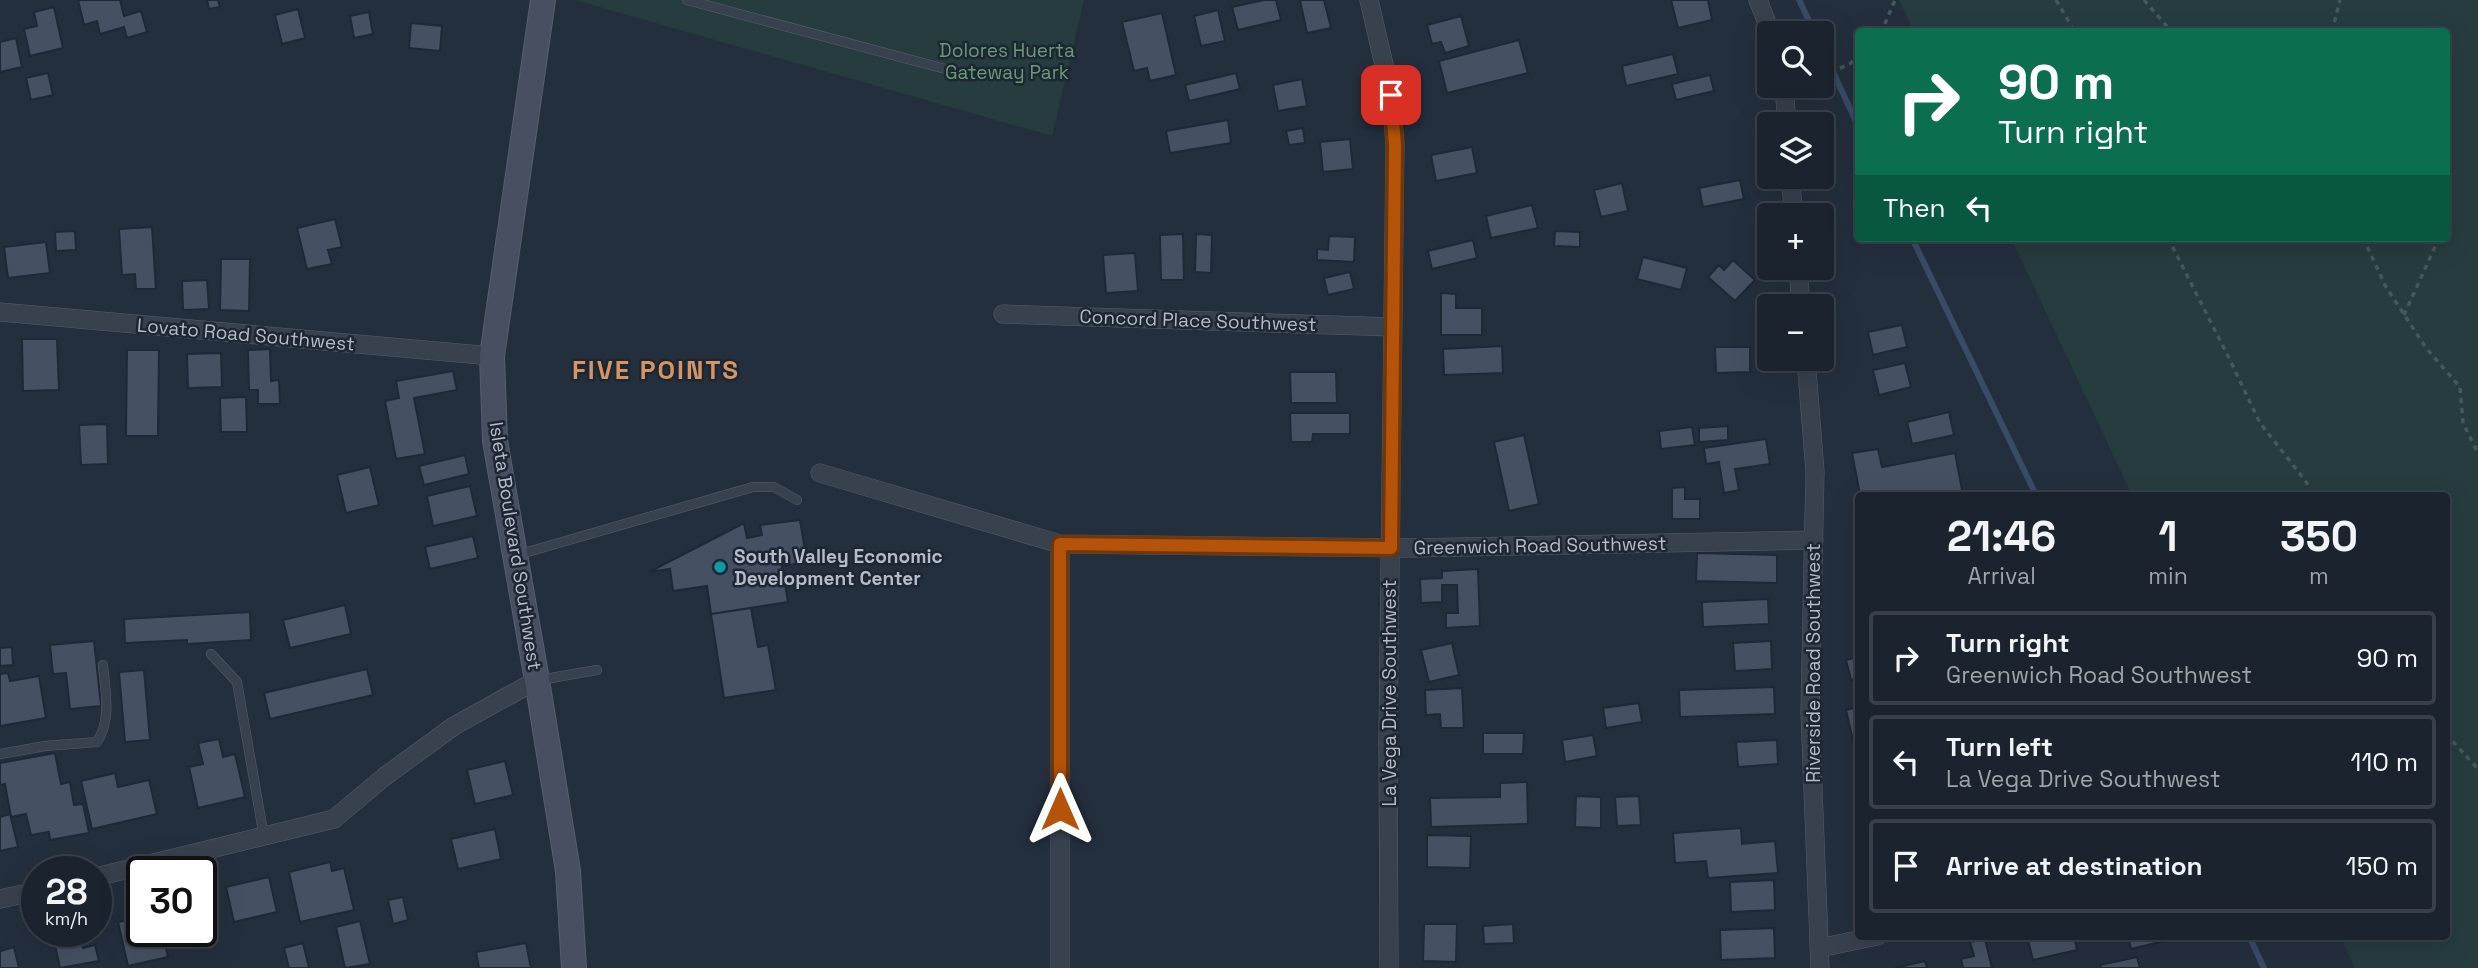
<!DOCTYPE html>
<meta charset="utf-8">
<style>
body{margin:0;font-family:"Space Grotesk",sans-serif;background:#242b36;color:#f1f3f6;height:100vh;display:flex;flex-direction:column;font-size:26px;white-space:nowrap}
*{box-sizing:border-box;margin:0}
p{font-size:23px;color:#a0a4aa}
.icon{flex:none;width:38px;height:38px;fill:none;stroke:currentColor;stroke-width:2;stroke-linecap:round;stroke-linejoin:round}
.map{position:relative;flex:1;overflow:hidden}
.side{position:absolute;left:1855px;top:492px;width:595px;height:448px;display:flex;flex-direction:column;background:#1b232e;border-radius:7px;box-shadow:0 7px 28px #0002,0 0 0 2px #39404a}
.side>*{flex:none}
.top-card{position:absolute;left:1855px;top:28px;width:595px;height:214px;border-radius:7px;box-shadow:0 7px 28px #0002,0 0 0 2px #39404a;background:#0b6e4f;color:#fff;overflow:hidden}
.controls{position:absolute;left:1757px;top:21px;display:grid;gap:14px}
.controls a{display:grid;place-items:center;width:77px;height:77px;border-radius:7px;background:#1b232e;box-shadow:0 7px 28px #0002,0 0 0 2px #39404a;font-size:35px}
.speed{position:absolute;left:21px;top:856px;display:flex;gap:14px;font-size:35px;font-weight:700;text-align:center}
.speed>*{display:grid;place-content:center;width:91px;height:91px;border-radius:50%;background:#1b232e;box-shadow:0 7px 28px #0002,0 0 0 2px #39404a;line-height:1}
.speed small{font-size:18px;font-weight:400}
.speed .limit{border:4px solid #111;border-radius:10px;background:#fff;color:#111}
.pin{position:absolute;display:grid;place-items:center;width:60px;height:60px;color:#fff;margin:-30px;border-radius:14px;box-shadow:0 4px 10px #0006}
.me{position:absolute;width:77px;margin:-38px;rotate:0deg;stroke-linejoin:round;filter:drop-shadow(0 0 5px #0008)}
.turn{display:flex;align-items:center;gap:24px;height:147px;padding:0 28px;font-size:32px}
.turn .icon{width:91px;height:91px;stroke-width:2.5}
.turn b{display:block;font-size:49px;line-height:60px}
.then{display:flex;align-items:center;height:66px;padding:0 28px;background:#0003;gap:14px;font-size:26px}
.eta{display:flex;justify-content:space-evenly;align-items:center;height:119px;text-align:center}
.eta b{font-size:42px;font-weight:700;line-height:49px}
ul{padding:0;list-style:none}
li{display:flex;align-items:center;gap:21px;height:94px;margin:0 14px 10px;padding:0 14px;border:4px solid #39404a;border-radius:7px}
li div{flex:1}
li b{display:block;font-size:26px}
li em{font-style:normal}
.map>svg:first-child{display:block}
.green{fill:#263c3f}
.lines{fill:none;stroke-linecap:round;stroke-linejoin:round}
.stream{stroke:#394c67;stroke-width:6}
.building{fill:#455162;stroke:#1f2835;stroke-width:2}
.service-casing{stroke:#565f6c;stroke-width:10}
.minor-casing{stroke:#565f6c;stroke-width:19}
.secondary-casing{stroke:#565f6c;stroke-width:26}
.path{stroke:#44595c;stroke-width:3.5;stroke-dasharray:5 5;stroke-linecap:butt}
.service{stroke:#38414e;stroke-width:9}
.minor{stroke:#38414e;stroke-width:18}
.secondary{stroke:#465061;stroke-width:24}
.route-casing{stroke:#753606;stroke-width:18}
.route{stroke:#b45309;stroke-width:12}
.culture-dot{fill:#0f9aa8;stroke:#1d2633;stroke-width:2.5}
.labels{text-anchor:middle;stroke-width:5;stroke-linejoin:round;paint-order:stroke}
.park-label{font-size:19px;fill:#6b9a76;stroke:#1d2633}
.street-label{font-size:19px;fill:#b4bcc9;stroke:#1d2633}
.poi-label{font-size:19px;font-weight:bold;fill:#b4bcc9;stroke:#1d2633;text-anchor:start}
.district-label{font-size:26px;font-weight:bold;letter-spacing:2px;fill:#d59563;stroke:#1d2633}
</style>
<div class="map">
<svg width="2478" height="968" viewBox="0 0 2478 968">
<rect width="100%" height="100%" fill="#242f3e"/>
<path class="green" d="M575,0h509l-32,136z
M1899,0h579v968h-123l-15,-32h106v-441h-314l-121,-257h435v-206l-532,-1z"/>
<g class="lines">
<path class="stream" d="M1799,0l16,33
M1822,48l36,78
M1912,238l124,257
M2249,936l15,32"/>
</g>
<path class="building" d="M78,0h42l4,16 17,-5 6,21 -20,6 -3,-11 -24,7 -3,-13 -13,4z
M207,0h11l2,7 -11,2z
M1264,0h12l5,20 -43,10 -6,-23z
M1300,0h24l7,28 -24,5z
M1671,0h37l4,20 -34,8z
M54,7l9,41 -33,8 -6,-27 13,-3 -3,-14z
M298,9l7,29 -23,6 -7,-29z
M1218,10l7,31 -24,5 -7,-30z
M369,12l4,22 -19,4 -4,-22z
M1162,13l14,62 -26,6 -3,-13 -13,3 -12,-49z
M1461,16l8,30 -24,7 -4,-11 -9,2 -5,-19z
M411,23l31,3 -2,25 -31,-3z
M16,38l6,29 -22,5v-30z
M1519,40l9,33 -81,20 -8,-32z
M1673,54l5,20 -52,12 -4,-20z
M48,73l5,22 -22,5 -5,-22z
M1236,73l4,16 -51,12 -4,-16z
M1710,75l4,16 -38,9 -4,-16z
M1302,79l5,27 -29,5 -5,-26z
M1228,120l3,23 -61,10 -4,-22z
M1303,128l2,15 -16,2 -3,-14z
M1350,139l3,30 -30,3 -3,-30z
M1472,147l5,26 -41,8 -5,-26z
M1740,180l4,19 -41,8 -4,-19z
M1622,183l6,28 -27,6 -7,-27z
M1532,205l6,23 -47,10 -5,-22z
M335,219l7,28 -14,3 4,14 -25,5 -10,-41z
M152,227l4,62h-20l-1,-15 -13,1 -3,-46z
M75,231l1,19 -20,1 -1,-19z
M1555,231l25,1v15l-26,-1z
M1183,234l1,46h-23l-1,-45z
M1196,234l16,1 -1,38 -16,-1z
M1329,236l26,1 -1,25 -37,-2v-11l11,1z
M1473,240l4,18 -45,11 -4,-18z
M46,242l4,31 -42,5 -4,-31z
M1135,253l3,38 -32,2 -3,-38z
M1643,257l44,11 -6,22 -44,-11z
M221,259h29l-1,52 -29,-1z
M1733,260l22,20 -20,21 -27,-24 11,-12 5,5z
M1350,272l4,17 -26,6 -4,-17z
M207,280l2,29 -26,1 -1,-29z
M1441,293l15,1v14h26v27h-41z
M1902,325l5,22 -34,8 -5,-23z
M22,339h35l2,51 -36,1z
M1502,346l1,27 -59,2 -1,-26z
M1715,347h35v25l-34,1z
M270,349l1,32 8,-1 1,24h-22v-14h-9l-1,-40z
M127,350h32l-1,86h-32z
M221,353l1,34 -34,1 -1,-34z
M1905,363l6,24 -32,8 -6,-25z
M453,371l4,19 -43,8 11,56 -29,5 -11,-58 14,-3 -3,-17z
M1290,372h46l1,31h-46z
M246,397l1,35h-26l-1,-34z
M1949,412l5,23 -42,9 -5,-22z
M1290,413h60v21h-37l-1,8h-21z
M107,424l1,40 -27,1 -2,-40z
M1728,426v14l-29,2v-14z
M1692,427l3,18 -34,4 -2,-18z
M1524,435l15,69 -30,7 -15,-69z
M1766,439l4,25 -35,5 4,21 -15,3 -5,-31 -13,2 -2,-16z
M1878,449l4,18 73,-14 8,42h-103l-8,-42z
M465,455l4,19 -45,11 -5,-19z
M370,467l9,38 -33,8 -9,-38z
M470,486l7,30 -44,10 -6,-30z
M1685,487v12h15v20h-28v-31z
M800,520l7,42 -25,4 6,36 -77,12 -4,-28 -34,5 -3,-22 -21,3 95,-49 3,15 15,-3 -2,-10z
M473,536l5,22 -48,11 -5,-22z
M1697,553l80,2v28l-81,-2z
M1478,569l2,57 -34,2v-15h12l-1,-28h-15v17l-21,1 -1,-24 22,-1v-7z
M1768,599l1,25 -66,3 -1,-25z
M345,605l6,29 -61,14 -7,-28z
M751,608l7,39 10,-2 8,45 -52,8 -13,-84z
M250,612l1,28 -64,4v-4l-62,3 -1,-24z
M94,641l7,65 -31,3 -4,-36 -13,1 -3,-29z
M1771,641l1,28 -37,2 -2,-28z
M1452,643l7,32 -30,7 -8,-32z
M12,647l1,18 -13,1v-18z
M1858,657v21l-7,2 -5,-20z
M367,669l6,26 -103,24 -6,-26z
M144,670l6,70 -25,2 -6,-70z
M8,673l2,8 29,-5 7,42 -46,8v-52z
M1774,687l1,27 -95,3 -1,-27z
M1462,688l2,40h-23l-1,-14 -14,1 -1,-25z
M1639,703l3,19 -36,6 -3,-20z
M1858,707v37l-4,1 -8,-35z
M1483,733h41l-1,21h-40z
M1593,735l4,21 -32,6 -3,-22z
M219,739l4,18 12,-3 10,43 -47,11 -9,-41 14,-3 -5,-21z
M1777,740l1,24 -40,3 -2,-25z
M55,753l6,31 9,-2 4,23 9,-1 6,29 -39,7 -1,-8 -18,3 -5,-21 -15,3 -6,-33 -5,1v-22z
M505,761l8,34 -38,9 -8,-34z
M115,773l3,14 31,-7 8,34 -65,15 -11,-48z
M1527,782l1,42 -97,3 -1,-29 70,-1v-14z
M1576,796l25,1v31l-26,-1z
M1639,796l2,29 -24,1 -2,-29z
M10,814l8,33 -18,4v-34z
M1741,828l1,16 33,-3 3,32 -70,5 -2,-17 -31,2 -2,-30z
M495,829l6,30 -43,10 -7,-30z
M1427,835l44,1 -1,32 -43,-1z
M330,862l2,9 12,-3 10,42 -54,12 -11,-50z
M269,877l8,35 -43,10 -8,-35z
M1774,880l1,30 -44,2 -1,-30z
M403,897l5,23 -15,4 -5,-24z
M142,917v14h20l6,26 -40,9 -10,-44z
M360,921l10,43 -25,4 -9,-41z
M1424,924h33l-1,38 -33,-1z
M1513,924l1,19 -30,1 -1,-18z
M1774,928l1,30 -54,2 -1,-30z
M52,931h27l4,17 12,-3 4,16 -39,7z
M2027,936h47l3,14 -44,10z
M2128,936h57l-54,13z
M1985,939l7,29h-29l-2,-9 13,-3 -4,-14z
M303,943l6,25h-20l-5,-20z
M526,943l5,25h-52l-3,-16z
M0,946l1,5 13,-4 5,21h-19z
M2137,957l3,11h-39l-1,-3z
M1925,961l2,7h-32z"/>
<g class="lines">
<defs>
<path id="service" d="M687,0l262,70
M517,555l236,-68h21l23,13
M211,654l26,28 27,155
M539,680l58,-10
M0,754l45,-8 52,-4c15,-22 8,-52 6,-77"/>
<path id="minor" d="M1369,0l22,95 4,50 -7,594 1,229
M1758,0l13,33
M1784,86l3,38
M1790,177l4,38
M1798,268l3,38
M0,312l492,44
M1003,314l390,13
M1806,359l9,112 -5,242 10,255
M820,473l240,71 348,4 406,-8
M1060,544v424
M96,877l238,-58 50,-42 70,-51 83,-46
M0,899l37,-8
M1819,948l58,-12"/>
<path id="secondary" d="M543,0l-51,356 3,85 42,239 31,191 6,97"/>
</defs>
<use href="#service" class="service-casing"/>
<use href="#minor" class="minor-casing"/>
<use href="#secondary" class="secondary-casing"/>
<path class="path" d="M2056,0l19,32
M2144,0l28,32
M1879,32l5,-6 11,-26
M2332,32l8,-32
M1822,77l29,-14 7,-8
M2168,238l60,118 32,67 47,60 2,12
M2363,238l23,49 40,61 34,39 3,36 15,30
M2404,315l35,-77
M2446,734l32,35"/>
<use href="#service" class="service"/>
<use href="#minor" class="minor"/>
<use href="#secondary" class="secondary"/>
</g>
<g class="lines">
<defs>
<path id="route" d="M1060,809v-265l331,4 4,-403 -4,-50"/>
</defs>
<use href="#route" class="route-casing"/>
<use href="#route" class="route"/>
</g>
<circle class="culture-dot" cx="720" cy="567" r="7"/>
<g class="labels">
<g class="park-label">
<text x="1007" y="57">Dolores Huerta<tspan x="1007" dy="22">Gateway Park</tspan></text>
</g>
<g class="street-label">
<text transform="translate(1198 320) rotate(2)" y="7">Concord Place Southwest</text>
<text transform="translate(246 334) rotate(5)" y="7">Lovato Road Southwest</text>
<text transform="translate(1540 545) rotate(-1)" y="7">Greenwich Road Southwest</text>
<text transform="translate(516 546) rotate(81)" y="7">Isleta Boulevard Southwest</text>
<text transform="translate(1813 663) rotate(-90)" y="7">Riverside Road Southwest</text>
<text transform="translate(1389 693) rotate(-90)" y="7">La Vega Drive Southwest</text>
</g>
<g class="poi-label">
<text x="734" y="563">South Valley Economic<tspan x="734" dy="22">Development Center</tspan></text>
</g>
<g class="district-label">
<text x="656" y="379">FIVE POINTS</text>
</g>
</g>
</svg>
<div class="controls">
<a><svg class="icon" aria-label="search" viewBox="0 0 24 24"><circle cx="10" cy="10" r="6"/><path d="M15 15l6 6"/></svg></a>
<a><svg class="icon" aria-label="layers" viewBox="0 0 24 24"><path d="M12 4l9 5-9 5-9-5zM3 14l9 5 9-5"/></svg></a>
<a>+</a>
<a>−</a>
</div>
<div class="speed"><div>28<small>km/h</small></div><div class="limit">30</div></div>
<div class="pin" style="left:1391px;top:95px;background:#d93025"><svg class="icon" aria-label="arrive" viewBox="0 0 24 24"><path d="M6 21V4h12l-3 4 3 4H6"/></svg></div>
<svg class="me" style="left:1060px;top:809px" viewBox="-20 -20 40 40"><path d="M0-17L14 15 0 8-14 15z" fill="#b45309" stroke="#fff" stroke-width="4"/></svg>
<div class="top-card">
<div class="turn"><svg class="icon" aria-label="right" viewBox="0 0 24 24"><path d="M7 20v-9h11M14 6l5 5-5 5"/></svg><div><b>90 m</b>Turn right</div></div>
<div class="then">Then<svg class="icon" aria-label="left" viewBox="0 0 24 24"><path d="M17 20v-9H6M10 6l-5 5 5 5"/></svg></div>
</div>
<section class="side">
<div class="eta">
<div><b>21:46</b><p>Arrival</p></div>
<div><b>1</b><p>min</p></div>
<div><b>350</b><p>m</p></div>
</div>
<ul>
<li><svg class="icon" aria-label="right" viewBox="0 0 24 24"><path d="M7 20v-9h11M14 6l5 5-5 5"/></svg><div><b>Turn right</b><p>Greenwich Road Southwest</p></div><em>90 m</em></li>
<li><svg class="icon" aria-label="left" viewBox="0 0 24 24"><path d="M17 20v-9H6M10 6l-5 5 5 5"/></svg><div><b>Turn left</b><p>La Vega Drive Southwest</p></div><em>110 m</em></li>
<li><svg class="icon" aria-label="arrive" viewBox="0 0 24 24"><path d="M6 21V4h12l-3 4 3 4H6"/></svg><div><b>Arrive at destination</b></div><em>150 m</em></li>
</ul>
</section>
</div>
